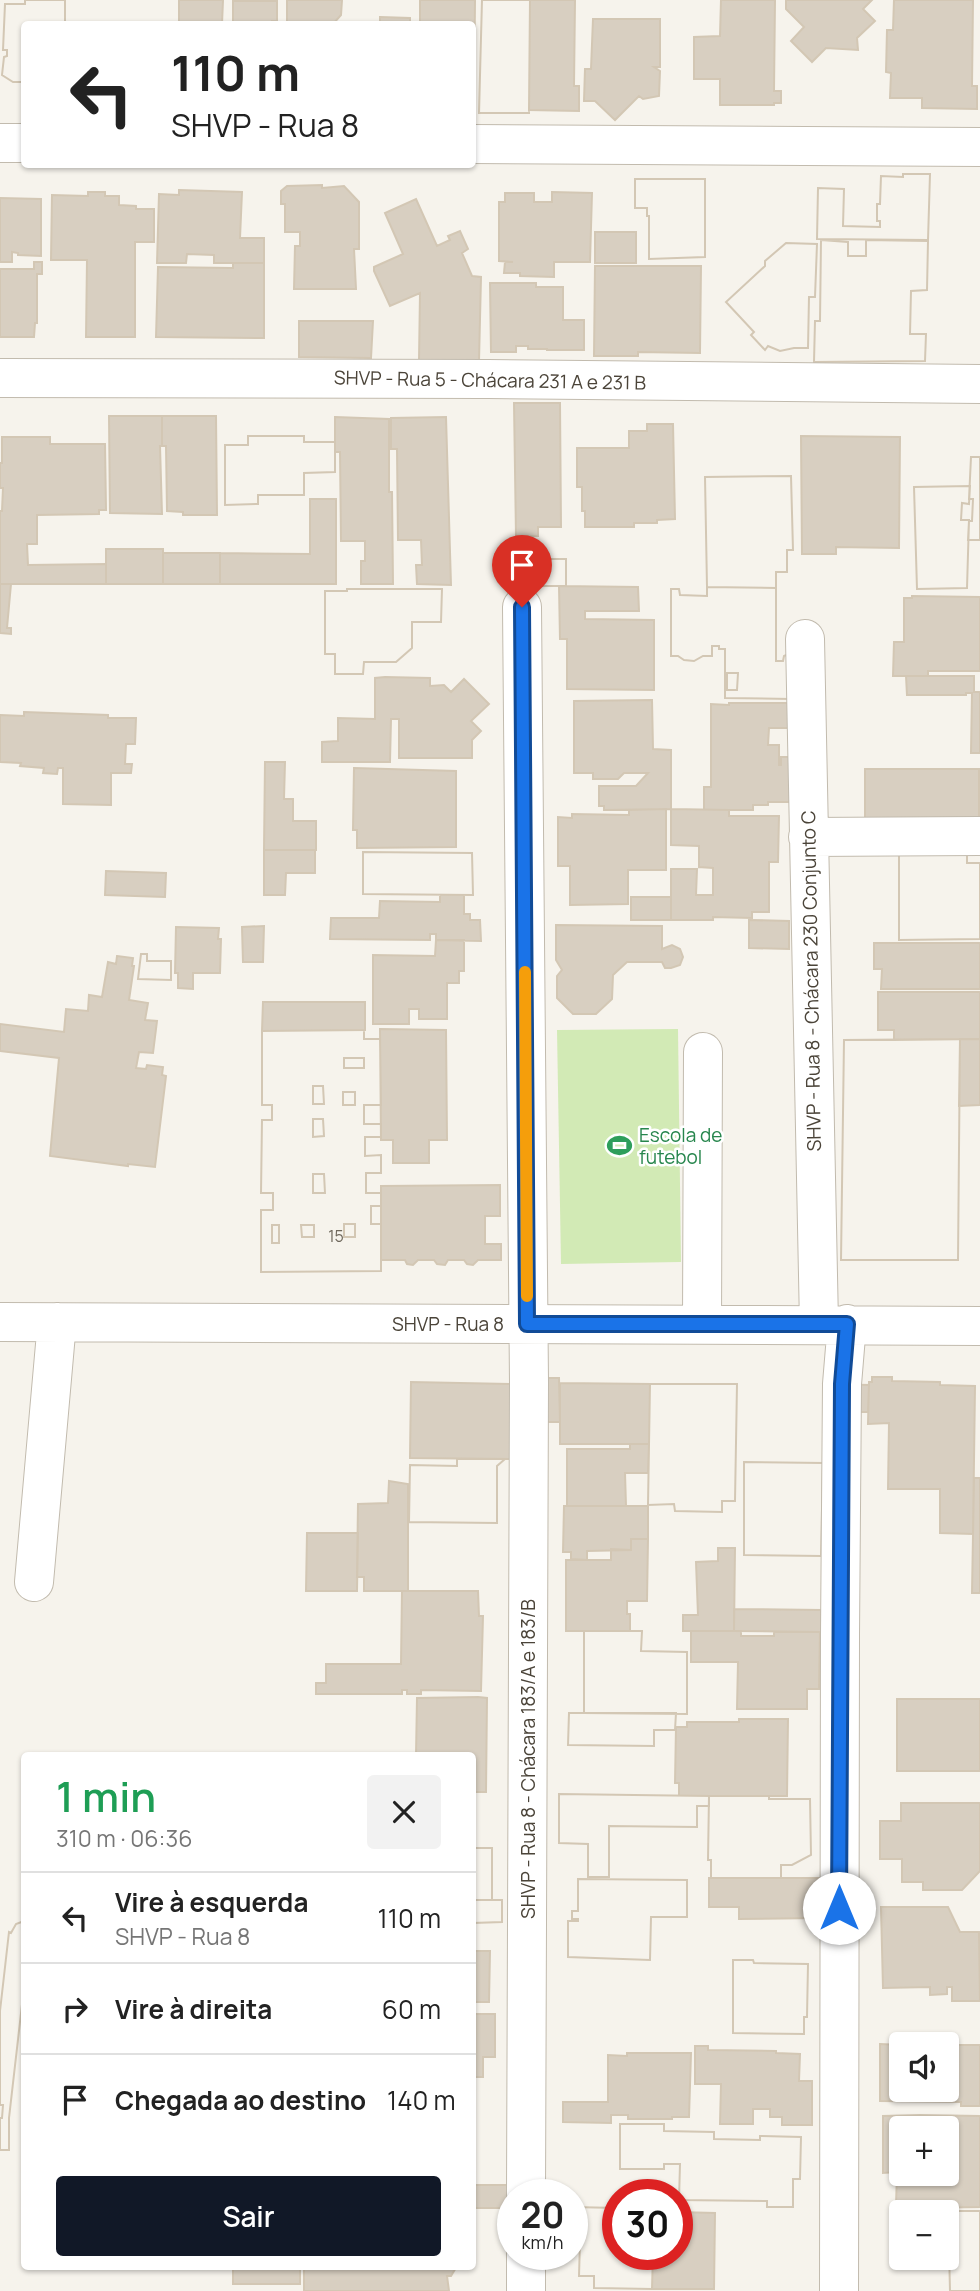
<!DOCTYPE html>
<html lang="pt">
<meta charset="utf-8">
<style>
body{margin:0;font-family:Manrope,sans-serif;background:#f2f2f2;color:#222;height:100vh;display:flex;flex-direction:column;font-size:26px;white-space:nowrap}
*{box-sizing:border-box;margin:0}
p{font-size:23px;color:#767676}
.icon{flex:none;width:38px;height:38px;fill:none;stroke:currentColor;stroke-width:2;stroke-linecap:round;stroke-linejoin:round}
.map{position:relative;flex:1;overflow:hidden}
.drawer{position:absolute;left:21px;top:1752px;width:455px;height:518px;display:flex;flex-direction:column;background:#fff;border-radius:7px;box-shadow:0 2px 5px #0004}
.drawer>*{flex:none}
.hud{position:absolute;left:21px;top:21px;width:455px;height:147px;border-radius:7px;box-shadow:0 2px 5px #0004;background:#fff;color:#222;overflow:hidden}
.fabs{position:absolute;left:889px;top:2032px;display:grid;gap:14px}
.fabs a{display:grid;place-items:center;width:70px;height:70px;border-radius:7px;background:#fff;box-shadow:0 2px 5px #0004;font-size:35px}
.speed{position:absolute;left:497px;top:2179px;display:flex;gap:14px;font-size:35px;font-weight:700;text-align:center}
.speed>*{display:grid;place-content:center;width:91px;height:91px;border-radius:50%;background:#fff;box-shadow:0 2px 5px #0004;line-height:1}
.speed small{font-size:18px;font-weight:400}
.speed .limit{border:10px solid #d22;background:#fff;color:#111}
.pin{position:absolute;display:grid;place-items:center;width:60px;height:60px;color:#fff;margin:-72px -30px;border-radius:50% 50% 50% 0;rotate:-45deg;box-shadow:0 0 7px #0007}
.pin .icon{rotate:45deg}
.me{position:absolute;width:77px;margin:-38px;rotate:0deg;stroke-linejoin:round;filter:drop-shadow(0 0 5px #0008)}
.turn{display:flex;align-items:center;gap:24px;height:147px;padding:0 35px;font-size:32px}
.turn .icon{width:91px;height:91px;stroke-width:2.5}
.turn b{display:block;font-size:49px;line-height:60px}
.round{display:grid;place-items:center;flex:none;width:74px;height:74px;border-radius:7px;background:#f2f2f2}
.head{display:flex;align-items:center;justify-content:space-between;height:119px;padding:0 35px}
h1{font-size:42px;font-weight:600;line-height:52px;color:#1e9e55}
.cta{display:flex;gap:14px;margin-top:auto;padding:14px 35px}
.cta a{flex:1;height:80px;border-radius:7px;background:#111827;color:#fff;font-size:28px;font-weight:600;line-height:80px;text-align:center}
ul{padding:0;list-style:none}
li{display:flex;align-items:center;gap:21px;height:91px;padding:0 35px;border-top:2px solid #e0e0e0}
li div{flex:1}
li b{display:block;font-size:26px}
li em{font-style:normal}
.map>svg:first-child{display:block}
.green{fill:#d2eab5}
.building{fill:#d8cfc1;stroke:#d3c7b4;stroke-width:2;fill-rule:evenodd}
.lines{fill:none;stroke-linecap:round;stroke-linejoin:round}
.minor-casing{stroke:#c2bbae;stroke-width:40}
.minor{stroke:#fff;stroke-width:38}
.route-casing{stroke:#114b97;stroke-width:18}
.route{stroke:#1a73e8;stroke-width:12}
.slow{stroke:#f59e0b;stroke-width:12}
.labels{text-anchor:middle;stroke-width:5;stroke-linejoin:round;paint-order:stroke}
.number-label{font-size:16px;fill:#6e675b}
.street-label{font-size:19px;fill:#4b4439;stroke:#fff}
.leisure-label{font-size:19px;fill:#27864d;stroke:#fff;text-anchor:start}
</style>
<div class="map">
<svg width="980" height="2291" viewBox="0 0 980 2291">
<rect width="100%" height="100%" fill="#f6f3ec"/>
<path class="green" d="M678,1029l3,233 -120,2 -4,-234z"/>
<path class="building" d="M25,0h40v24h-41v58h-11l-11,-7 2,-18 3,-1v-6h-4l2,-46h20z
M25,0h40v24h-41v58h-11l-11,-7 2,-18 3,-1v-6h-4l2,-46h20z
M179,0h44l-1,24h-43z
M287,0h55l-1,15 -8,9h-46z
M420,0h55l-1,109h-2v-85h-52z
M482,0h48l-1,113h-50z
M482,0h48l-1,113h-50z
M530,0h45l-1,86h5v25l-50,-1z
M721,0h54l-1,91h7v12h-7v2h-54v-26h-26v-42l26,-1z
M786,0h86l-9,9 12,12 -18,17 1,12 -32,-2 -14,14 -21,-21 13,-14 -18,-18z
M894,0h79l-1,86h5v23l-55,-1v-10h-32l1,-25 -5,-1 1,-42h6z
M233,1h44v20h-5v3h-39z
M380,17l30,1v6h-30z
M593,19h67v48h-6l6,4 -1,25 -16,3 -4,-3 -24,24 -20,-19h-11l1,-32h6z
M903,174h27l-2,66 -111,-1 1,-51 26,1 -1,37 37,1v-6h-3v-17h3l1,-28 22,1z
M903,174h27l-2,66 -111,-1 1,-51 26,1 -1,37 37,1v-6h-3v-17h3l1,-28 22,1z
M635,179h70v78l-56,2v-43h-2v-8h-12z
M635,179h70v78l-56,2v-43h-2v-8h-12z
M322,185v3l22,-2 15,16v47h-5l2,40h-62l1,-43h5v-14h-15v-28h-4v-13l6,-5z
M179,190l63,2 -2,46h24v25h-50v-8l-27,-1 -1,9h-29l2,-69 20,1z
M88,192h17v4h14v9l17,1v3h18v33h-19v95h-49l1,-77h-36l1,-65 36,1z
M552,192l40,1 -2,69h-36v15l-34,-1v-3h-16l1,-11h8l-14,-1v-59h6v-9h29v9h18z
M0,198l41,1v57l-23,-1v-2l-6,-1v10h-12z
M416,199l21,47 13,-6 -2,-4 12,-5 8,18 -6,4 10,23 9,1 -2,84 -60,-1 1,-67 -30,13 -16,-35v-4l29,-13 -18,-41z
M595,232h41v31h-41z
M821,240l27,2v14h18v-16l62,1 -1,49 -16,1 -1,43h16l-1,27 -111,1 1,-41h5z
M821,240l27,2v14h18v-16l62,1 -1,49 -16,1 -1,43h16l-1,27 -111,1 1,-41h5z
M786,243l31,1 -2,53h-6l-1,51h-14l-14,3 -12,-5 -3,4 -14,-15 3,-3 -28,-30 39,-36v-5z
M786,243l31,1 -2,53h-6l-1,51h-14l-14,3 -12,-5 -3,4 -14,-15 3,-3 -28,-30 39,-36v-5z
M34,262h8v12h-5v49h-2l-1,14h-34v-68h34z
M233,263h31v75l-108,-1 2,-70 75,1z
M595,266h106l-1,87 -62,-1v4h-44z
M490,283h46v4h27v33h21v30h-37v-1h-19v-3h-12v6h-25z
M299,321h74l-2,37 -72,-1z
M514,403h46l1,124h-23v9h-22z
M109,416h53v30h-2l2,68 -52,-1z
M162,416h54l1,99h-34v-3l-16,-1 -1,-65h-4z
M335,417l54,2v73h3l1,92h-32v-23h4v-20h-24l-1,-89h-5z
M446,417l5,168 -34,-1 -1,-19h6l-1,-25h-23l-1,-91h-6v-31z
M647,424h26l2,95 -18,1v3h-23v4h-49v-16h-3v-24h-5v-39h52v-17h18z
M248,436h56v6h31v30l-31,1v22h-46v9l-33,1v-60h23z
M248,436h56v6h31v30l-31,1v22h-46v9l-33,1v-60h23z
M801,436l99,1 -1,111 -63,-1v7h-34z
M2,437h48v7h55l1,66h-7v4l-62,1v29h-10l1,21 78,-1v20h-106v-73h2l1,-23h-3v-25h2z
M971,457h9v83h-12l1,-19h3l1,-22h-4z
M971,457h9v83h-12l1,-19h3l1,-22h-4z
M791,476l2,74h-6v22h-11v16l-69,-1 -2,-110z
M791,476l2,74h-6v22h-11v16l-69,-1 -2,-110z
M970,486l-1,18 -7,-1 -1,17h8l-2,68 -50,1 -3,-102z
M970,486l-1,18 -7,-1 -1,17h8l-2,68 -50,1 -3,-102z
M310,499h26v85h-116v-31l90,1z
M106,549h57v35h-57z
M163,553h57v31h-57z
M544,559h22v27h-58v-22h30z
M544,559h22v27h-58v-22h30z
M0,584h11l-4,44h4v6l-11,-1z
M559,586l79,1 1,24h-54v8l69,1v70l-87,-1v-50h-7z
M707,587l69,1v73h7l1,-5 7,-3v46l-66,-1v-49h-6v-3h-7v10h-9l-9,5 -10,-1 -6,-4h-7v-67h8l1,6 27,1zM727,673h11l-1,17h-10z
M707,587l69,1v73h7l1,-5 7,-3v46l-66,-1v-49h-6v-3h-7v10h-9l-9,5 -10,-1 -6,-4h-7v-67h8l1,6 27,1zM727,673h11l-1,17h-10z
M347,589h95l-1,33h-29v26l-16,14h-32l-1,12h-28v-20h-10v-63h22z
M347,589h95l-1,33h-29v26l-16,14h-32l-1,12h-28v-20h-10v-63h22z
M912,596l68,1v74h-52v5h-35l1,-34h10v-44h8z
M906,676h68v16h6v61h-9l1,-60h-6v2h-59z
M385,677l45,1v8l14,-1 7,7 13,-13 25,25 -18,17 10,10 -9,9v18h-73v-39h-8l-1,43h-68v-20l16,-1v-23l37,1v-41z
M652,700l1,49 18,1v59l-67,1v-4h-5v-20h37l12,-13h-24l-6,6h-25v-6h-19v-72z
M729,703h66v25h-26l-1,17h11v20h2v-8h10l4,45h-27v3h-15v5h-49v-23h7v-83l18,1z
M24,712l84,3v3h28l-1,26h-9l-1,20h7l-1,9h-20v32l-48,-1v-36h-5l-1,6 -14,-1 1,-5 -24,-2 1,-3 -21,-1v-47l24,1z
M265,762h20l-1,37h9v22h23v29h-52z
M354,768l102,3v76l-99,1v-18h-4z
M865,769h114v63l-114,-10z
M666,809v61h-38v34l-58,1v-39h-12v-49l14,1v-4l57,1v-5z
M671,809l58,1v6h50l-1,46h-9v50h-17v6l-39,-1v3h-42v-51h26l-1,26h17v-27l-14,-1v-21l-28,-1z
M264,850h51v23h-29l-1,22h-21z
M363,852l109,1 1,42 -110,-1z
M363,852l109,1 1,42 -110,-1z
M899,855h68v8h13v76l-81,1z
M899,855h68v8h13v76l-81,1z
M106,871l60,2 -1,24 -60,-2z
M440,895h24v19h6v6h10l1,21 -45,-1v-6h-6v6l-100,-1 1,-21h48l1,-17 60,1z
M631,897h40v23h-40z
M749,920l40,1v28l-40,-1z
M556,925l106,1v23l10,-4 8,4 3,8 -3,8 -9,3h-6l-3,-6h-35l-14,13 -1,24 -16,15h-23l-16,-16v-22l5,-6 -6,-10z
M264,926l-1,36h-20l-1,-35z
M176,927l43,1 -1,11h3l-1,34h-27v16l-15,-1v-15h-3z
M436,940h28v31h-5v12h-12v36h-28v-10h-10v15h-36v-69l62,1z
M874,943h106v46h-99l1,-20h-8z
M141,954h6v7h24v19l-33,-1z
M141,954h6v7h24v19l-33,-1z
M117,956l16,2 -1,8h2l-5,34 19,3 -3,17 12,1 -4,32 -14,-1 -3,16 10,1 1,-4 16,2 -1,8 4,1 -11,91 -27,-3v2l-78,-10 9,-98 -59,-7v-27l64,8 2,-23 22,2 1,-16 13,2 6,-35 8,2z
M878,992h102v47l-86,1v-10h-16z
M263,1002h102v28l-103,1z
M380,1029l66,1 1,110h-18v23h-36v-23h-12z
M364,1030v9h16l1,66h-17v19h17v13h-16v19l16,-1v18h-15v20h15v13h-10v18h10v47l-120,1v-62h12v-17h-12l1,-73h10v-15h-10v-74zM344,1058h20v10h-20zM313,1086h10l1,18h-11zM343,1092h12v13h-12zM313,1119h10l1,17 -11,1zM313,1174h11l1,19h-12zM344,1224h11v13h-11zM272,1225h7v18h-7zM301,1225h13v12h-12z
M364,1030v9h16l1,66h-17v19h17v13h-16v19l16,-1v18h-15v20h15v13h-10v18h10v47l-120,1v-62h12v-17h-12l1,-73h10v-15h-10v-74zM344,1058h20v10h-20zM313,1086h10l1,18h-11zM343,1092h12v13h-12zM313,1119h10l1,17 -11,1zM313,1174h11l1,19h-12zM344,1224h11v13h-11zM272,1225h7v18h-7zM301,1225h13v12h-12z
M960,1039h20v66l-21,1z
M960,1039l-2,221h-117l3,-220z
M960,1039l-2,221h-117l3,-220z
M500,1185v31h-15v28h16v16h-23l-5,5 -6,-1 -3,-4h-16l-3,5 -8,-1 -3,-4h-16l-5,5 -6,-1 -2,-4h-24v-74z
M872,1377h20v4l48,1v3l35,1 -2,148 -33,-1v-44h-52l1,-66 -21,1 1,-42h3z
M530,1378h29l1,44h-26z
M411,1382l102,2 -1,75 -102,-1z
M560,1383l90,1 -1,60h-89z
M650,1384h87l-2,117h-13v11l-47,-1 -1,-7 -26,1z
M650,1384h87l-2,117h-13v11l-47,-1 -1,-7 -26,1z
M824,1384l45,1 -1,27h-18z
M630,1444h19l-1,29h-23l1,33h-59v-57h63z
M457,1459h48l-8,7v57l-88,-1 1,-57 47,1z
M457,1459h48l-8,7v57l-88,-1 1,-57 47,1z
M744,1462l79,1 -2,93 -77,-1z
M744,1462l79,1 -2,93 -77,-1z
M974,1478h6v115h-8z
M389,1481l19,3v107h-44v-14h-7l1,-73 30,-1z
M564,1506h84v33h-17v11l-44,1v9l-16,-1v-7h-8z
M307,1533h51l-1,58h-51z
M631,1539h17l-1,62h-20v13h3v17h-64v-71h45v-11l20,1z
M718,1548h17l-1,83h-51v-16h15l-2,-53 22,-1z
M402,1591h76l1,25h4l-2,75 -60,-1v4h-14v-4h-5v4h-86v-11h10v-19h75z
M734,1609l87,1v22l-87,-1z
M584,1631h58l-1,20 46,1v62l-103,-1z
M584,1631h58l-1,20 46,1v62l-103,-1z
M691,1631h50v5h33v-4h46l-1,57h-12v20h-70l1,-47h-47z
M478,1697l9,1 -1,94h-14v-37h-67h11l1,-57z
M897,1699h83v72h-83z
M569,1713h107l-1,17h-21v16l-86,-1z
M569,1713h107l-1,17h-21v16l-86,-1z
M739,1719h49l-1,77h-108v-13h-4l1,-56h11v-5h52z
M559,1794l150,2v10h-12v21l-88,-1v51h-21v-33l-29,-1z
M559,1794l150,2v10h-12v21l-88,-1v51h-21v-33l-29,-1z
M709,1796h60v3h41l1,56 -19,10h-11v13h-70v-18h-3z
M709,1796h60v3h41l1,56 -19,10h-11v13h-70v-18h-3z
M901,1803h79v68l-18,19h-39v-8h-21v-23h-22v-38h21z
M472,1848h20v52h-20z
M472,1848h20v52h-20z
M709,1878h110v40l-80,1v-12h-30z
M578,1879l109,1v37h-36l-1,43 -82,-3v-36h10v-2h-6v-8h6z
M578,1879l109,1v37h-36l-1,43 -82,-3v-36h10v-2h-6v-8h6z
M472,1900h30v22l-29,1v23z
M472,1900h30v22l-29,1v23z
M881,1907h67l12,25h19l1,69h-28v-14h-5v7l-17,1v-8l-47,1z
M24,1921v66l-15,131v32h-9v-32h2l1,-13h-3v-94l9,-79 2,1 5,-9z
M24,1921v66l-15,131v32h-9v-32h2l1,-13h-3v-94l9,-79 2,1 5,-9z
M472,1951h18l-1,51h-17z
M733,1960h20l1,3 54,1 -1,53h-3v17l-71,-1z
M733,1960h20l1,3 54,1 -1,53h-3v17l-71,-1z
M472,2014h23v43h-12v20h-11z
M880,2044l21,1v45h46v-45h33v61h-19v-4l-81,-1z
M695,2046h13v4l68,1v2l24,1 -1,27h13v44h-30v-8h-12v-8h-17v15h-33l1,-40h-26z
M627,2053h64l-2,64h-17v2h-44v-4h-17v8l-48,-1v-20h45v-47l19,1z
M920,2115l60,1v91l-60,1v-3h-24l1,-33 -14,1v-57zM901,2128h46v46h-46z
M620,2124h44v7l50,1v7l46,1v-4l41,1 -1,42h-7v28h-26v-6l-88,-1 1,-36h-16v5h-44z
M620,2124h44v7l50,1v7l46,1v-4l41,1 -1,42h-7v28h-26v-6l-88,-1 1,-36h-16v5h-44z
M472,2185h36l1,23h-37z
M572,2207l46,1v46h35l-1,35 -58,-1v-12h-15l1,-35h-8z
M572,2207l46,1v46h35l-1,35 -58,-1v-12h-15l1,-35h-8z
M951,2211h29v80h-30l-1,-42h2z
M951,2211h29v80h-30l-1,-42h2z
M677,2212l38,1 -1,76h-62l1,-35h24z
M233,2266h67v18h-67z
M304,2266h21v3h36v-3h96l-6,10h-4l2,15h-145z"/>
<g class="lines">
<defs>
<path id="minor" d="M0,143h24
M472,144l508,3
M0,378l488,1 492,5
M522,607l7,776 -3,811
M805,639l14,685
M808,837l172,-1
M0,1322l980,4
M702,1324l1,-272
M34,1582l23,-260
M526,2291v-37
M839,2291l1,-656 2,-251 5,-60"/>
</defs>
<use href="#minor" class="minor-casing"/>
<use href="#minor" class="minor"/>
</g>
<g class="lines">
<defs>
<path id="route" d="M522,607l5,717h320l-5,60 -3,524"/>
</defs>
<use href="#route" class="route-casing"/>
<use href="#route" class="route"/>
<path class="slow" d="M525,972l2,324"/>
</g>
<defs>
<symbol id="stadium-bare" viewBox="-9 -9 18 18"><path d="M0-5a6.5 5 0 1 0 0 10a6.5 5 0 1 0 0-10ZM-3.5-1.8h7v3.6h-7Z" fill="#2e9e5b" stroke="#fff" stroke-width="2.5" paint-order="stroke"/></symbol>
</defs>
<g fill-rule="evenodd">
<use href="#stadium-bare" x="602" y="1128" width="35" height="35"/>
</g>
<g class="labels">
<g class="number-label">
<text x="336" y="1242">15</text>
</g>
<g class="street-label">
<text transform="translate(490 380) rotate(1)" y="7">SHVP - Rua 5 - Chácara 231 A e 231 B</text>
<text transform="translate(811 981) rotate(-91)" y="7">SHVP - Rua 8 - Chácara 230 Conjunto C</text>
<text x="448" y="1331">SHVP - Rua 8</text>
<text transform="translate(528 1759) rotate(-90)" y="7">SHVP - Rua 8 - Chácara 183/A e 183/B</text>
</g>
<g class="leisure-label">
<text x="639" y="1142">Escola de<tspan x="639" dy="22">futebol</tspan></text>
</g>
</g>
</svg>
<div class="fabs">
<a><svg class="icon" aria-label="sound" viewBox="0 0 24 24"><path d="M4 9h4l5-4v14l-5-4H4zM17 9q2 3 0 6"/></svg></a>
<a>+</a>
<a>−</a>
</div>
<div class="speed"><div>20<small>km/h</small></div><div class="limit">30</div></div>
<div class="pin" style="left:522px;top:607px;background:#d93025"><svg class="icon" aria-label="arrive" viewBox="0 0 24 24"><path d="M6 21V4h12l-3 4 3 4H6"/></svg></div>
<svg class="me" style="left:839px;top:1908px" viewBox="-20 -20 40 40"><circle r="19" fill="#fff"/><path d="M0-13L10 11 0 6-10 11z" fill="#1a73e8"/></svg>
<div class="hud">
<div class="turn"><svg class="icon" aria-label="left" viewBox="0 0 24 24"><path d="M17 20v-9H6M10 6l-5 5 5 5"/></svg><div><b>110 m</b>SHVP - Rua 8</div></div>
</div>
<section class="drawer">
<div class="head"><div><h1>1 min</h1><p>310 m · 06:36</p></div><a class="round"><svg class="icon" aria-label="close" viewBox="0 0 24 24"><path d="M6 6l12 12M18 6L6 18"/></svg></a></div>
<ul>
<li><svg class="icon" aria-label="left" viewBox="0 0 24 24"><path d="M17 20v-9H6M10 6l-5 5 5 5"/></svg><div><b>Vire à esquerda</b><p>SHVP - Rua 8</p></div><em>110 m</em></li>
<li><svg class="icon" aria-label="right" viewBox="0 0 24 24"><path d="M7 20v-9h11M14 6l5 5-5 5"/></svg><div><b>Vire à direita</b></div><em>60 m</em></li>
<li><svg class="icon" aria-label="arrive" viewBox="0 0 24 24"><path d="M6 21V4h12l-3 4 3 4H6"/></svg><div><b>Chegada ao destino</b></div><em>140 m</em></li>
</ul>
<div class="cta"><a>Sair</a></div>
</section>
</div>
